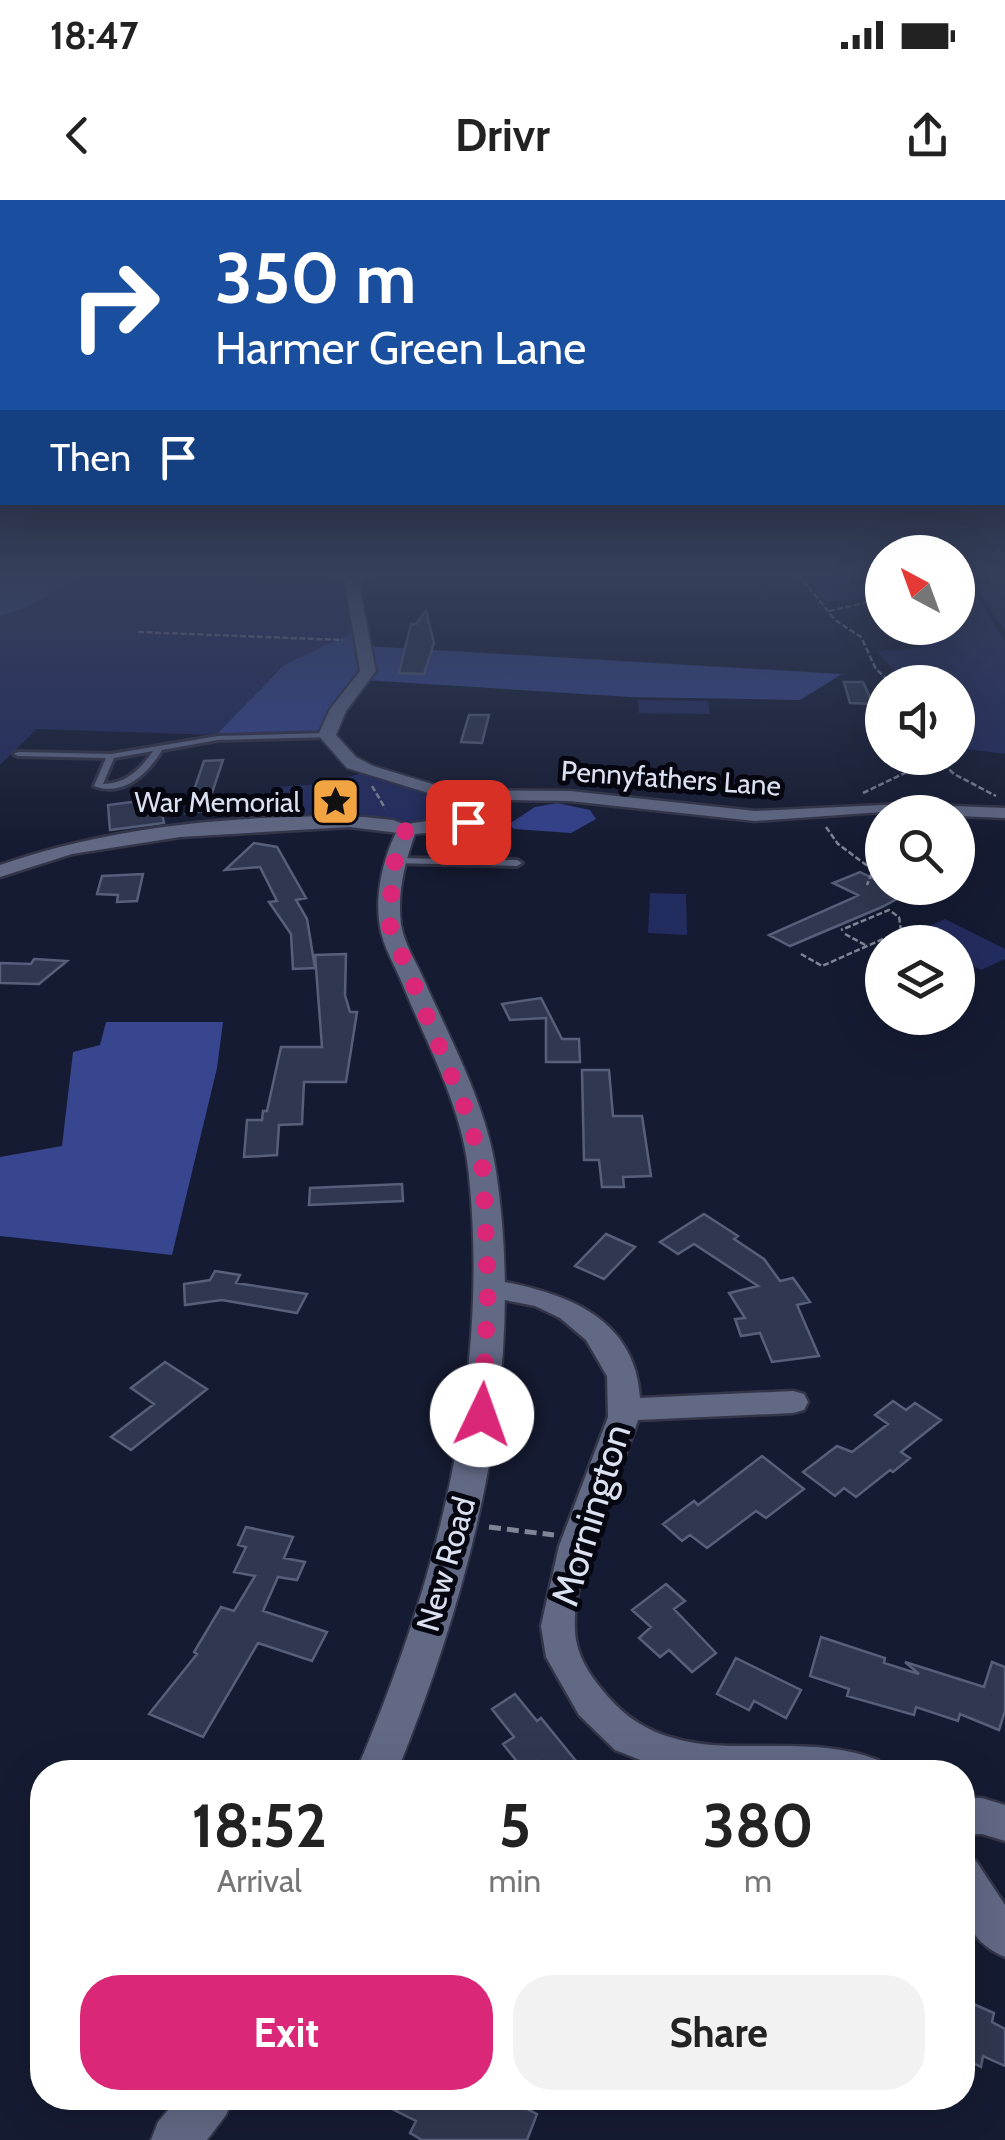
<!DOCTYPE html>
<style>
body{margin:0;font-family:Cabin,sans-serif;background:#f2f2f2;color:#222;height:100vh;display:flex;flex-direction:column;font-size:38px;white-space:nowrap}
*{box-sizing:border-box;margin:0}
p{font-size:32px;color:#767676}
.icon{flex:none;width:55px;height:55px;fill:none;stroke:currentColor;stroke-width:2;stroke-linecap:round;stroke-linejoin:round}
.map{position:relative;flex:1;overflow:hidden}
.side{position:absolute;left:30px;top:1560px;width:945px;height:350px;display:flex;flex-direction:column;background:#fff;border-radius:40px;box-shadow:0 10px 40px #0002}
.side>*{flex:none}
.hud{position:absolute;left:0px;top:0px;width:1005px;height:305px;box-shadow:0 10px 40px #0002;background:#1a4fa0;color:#fff;overflow:hidden}
.needle{width:65px;rotate:319deg}
.buttons{position:absolute;left:865px;top:335px;display:grid;gap:20px}
.buttons a{display:grid;place-items:center;width:110px;height:110px;border-radius:50%;background:#fff;box-shadow:0 10px 40px #0002;font-size:50px}
.pin{position:absolute;display:grid;place-items:center;width:85px;height:85px;color:#fff;margin:-42px;border-radius:20px;box-shadow:0 5px 15px #0006}
.me{position:absolute;width:110px;margin:-55px;rotate:3deg;stroke-linejoin:round;filter:drop-shadow(0 0 8px #0008)}
.turn{display:flex;align-items:center;gap:35px;height:210px;padding:0 50px;font-size:45px}
.turn .icon{width:130px;height:130px;stroke-width:2.5}
.turn b{display:block;font-size:70px;line-height:85px}
.then{display:flex;align-items:center;height:95px;padding:0 50px;background:#0003;gap:20px;font-size:38px}
.eta{display:flex;justify-content:space-evenly;align-items:center;height:170px;text-align:center}
.eta b{font-size:60px;font-weight:700;line-height:70px}
.action{display:flex;gap:20px;margin-top:auto;padding:20px 50px}
.action a{flex:1;height:115px;border-radius:40px;background:#db2777;color:#fff;font-size:40px;font-weight:700;line-height:115px;text-align:center}
.action a+a{background:#f2f2f2;color:#222}
.status{display:flex;justify-content:space-between;align-items:center;height:70px;padding:0 50px;background:#fff;direction:ltr}
.status svg{height:28px;fill:currentColor}
header{display:flex;justify-content:space-between;align-items:center;height:130px;padding:0 50px;background:#fff;font-size:45px;font-weight:700}
.map>svg:first-child{display:block}
.green{fill:#232c5e}
.forest{fill:#384690}
.water{fill:#34418b}
.building{fill:#303750;stroke:#575f7a;stroke-width:2.5}
.lines{fill:none;stroke-linecap:round;stroke-linejoin:round}
.service-casing{stroke:#333549;stroke-width:6}
.minor-casing{stroke:#333549;stroke-width:5}
.tertiary-casing{stroke:#333549;stroke-width:4}
.path-far1{stroke:#808598;stroke-width:2.5;stroke-dasharray:6 2.5;stroke-linecap:butt}
.path{stroke:#808598;stroke-width:5;stroke-dasharray:12 6;stroke-linecap:butt}
.service{fill:#616985;fill-rule:evenodd}
.minor{fill:#616985;fill-rule:evenodd}
.tertiary{fill:#616985;fill-rule:evenodd}
.route{stroke:#db2777;stroke-width:18;stroke-dasharray:0 32.4}
.labels{text-anchor:middle;stroke-width:10;stroke-linejoin:round;paint-order:stroke}
.far-street-label{font-size:28px;fill:#dce1f1;stroke:#050610}
.far-poi-label{font-size:28px;fill:#dce1f1;stroke:#050610;text-anchor:end}
.street-label{font-size:32px;fill:#dce1f1;stroke:#050610}
.near-street-label{font-size:38px;fill:#dce1f1;stroke:#050610}
</style>
<div class="status"><b>18:47</b><svg viewBox="0 0 49 12"><path d="M0 12V9h3v3zM5 12V6h3v6zM10 12V3h3v9zM15 12V0h3v12zM26 1h20v11H26zM47 4h2v5h-2z"/></svg></div>
<header><svg class="icon" aria-label="back" viewBox="0 0 24 24"><path d="M15 5l-7 7 7 7"/></svg>Drivr<svg class="icon" aria-label="share" viewBox="0 0 24 24"><path d="M12 15V3M7 8l5-5 5 5M5 13v7h14v-7"/></svg></header>
<div class="map">
<svg width="1005" height="1940" viewBox="0 0 1005 1940">
<rect width="100%" height="100%" fill="#151b32"/>
<path class="green" d="M0,374h244l-2,4 110,6 6,46 -74,35 -68,70 -179,-6 -37,36z
M803,374h79v17l-21,8 -36,2z
M958,374h5l42,67v113l-47,-6v-66h-55l-26,-31 45,-3 -27,-20h63z
M967,374h38v57z
M638,500l70,1 2,13 -71,-1z
M370,571l82,24 27,18 -58,13 -180,-4 33,-35 48,-3z
M650,693l36,1 1,41 -39,-2z
M945,719l60,30v10l-24,11 -23,-12v-16h-31l-16,-8z"/>
<path class="forest" d="M83,374l-57,34 -26,8v-41z
M358,430l8,16 476,28 -42,26 -170,-3 -267,-17 -36,55 -59,3 -52,-3 68,-70z
M106,822h117l-6,46 -45,187 -172,-19v-79l62,-11 11,-94 27,-7z"/>
<path class="water" d="M557,603l33,7 6,9 -25,14 -57,-4 -5,-5 26,-17z"/>
<path class="building" d="M426,411l8,32 -10,31 -25,-1 12,-49h5z
M844,482h19l10,22 -23,-1z
M469,515h20l-7,28 -21,-1z
M223,560l-17,51 -20,2 18,-52z
M140,601l1,5 19,-2 4,19 -54,7 -2,-25z
M254,643l23,4 29,51 -10,2 11,19 8,49 -22,1 -2,-35 -22,-32 8,-1 -17,-34 -35,3z
M860,672l22,11v5h35l-35,19 -92,39 -21,-11 84,-37 5,-3 -25,-12z
M143,674l-6,27 -20,1 1,-7 -21,-1 5,-18z
M346,754l-1,41 5,17h7l-11,70h-42l-2,42 -23,1 -2,30 -33,2 3,-37h15l1,-9h4l14,-64h41l-7,-92z
M34,759l33,2 -28,23 -39,-1v-20l31,1z
M541,798l21,41h17l1,23h-34v-44l-36,2 -8,-16z
M582,870h27l4,46h29l9,60 -28,1 1,10h-22l-3,-27h-15z
M402,984l1,17 -94,4 1,-17z
M704,1014l34,22 -4,3 30,20 16,22 13,-3 17,24 -13,3 22,51 -47,6 -12,-29 -19,3 -6,-17 10,-1 -16,-25 29,-7 -64,-42 -16,10 -18,-12z
M606,1034l29,13 -31,32 -29,-13z
M215,1071l25,4 -4,8 71,11 -10,19 -75,-13 -37,5 -1,-21 26,-4z
M165,1162l42,27 -76,61 -20,-13 43,-33 -23,-16z
M893,1201l13,9 9,-7 26,17 -40,32 9,6 -17,14 -3,-2 -34,27 -12,-9 -9,8 -32,-24 34,-26 15,6 36,-28 -13,-9z
M762,1256l42,33 -38,29 -10,-7 -49,37 -17,-13 -8,6 -19,-17 31,-23 4,4z
M246,1327l47,10 -9,21 21,4 -8,18 -19,-3 -15,34 64,21 -15,29 -54,-18 -55,94 -54,-23 48,-60 -3,-2 27,-45 13,4 21,-35 -21,-4 12,-25 -8,-2z
M666,1384l19,17 -11,8 42,44 -24,19 -23,-22 -9,7 -21,-19 12,-11 -19,-17z
M821,1437l64,21 -1,5 35,11 -14,-12 79,25 8,-25 13,5v44l-6,19 -39,-16 -2,7 -42,-14 -2,8 -67,-19 2,-7 -39,-13z
M736,1458l65,32 -15,28 -32,-17 -5,9 -32,-16z
M515,1494l22,27 4,-3 44,54h-39l-9,-11 -14,8 -20,-25 11,-7 -22,-28z
M962,1799l32,14 -2,9 13,7v37l-22,-10 -2,11 -19,-9z
M370,1898h134l33,16 -10,26h-105l-12,-7 6,-12z"/>
<g class="lines">
<defs>
<path id="service" d="M316,374h15l26,7 -3,2z
M327,533h3v4l-112,3 -56,10c-14,24 -39,47 -68,36l12,-28 -88,-2 -4,-2 4,-2 93,2 107,-18zM153,551c-12,18 -27,33 -50,33l11,-26z
M395,658l122,2 5,3 -5,3 -125,-3v-4z"/>
<path id="minor" d="M452,590l118,1 185,20 148,-7 102,4v10l-47,-2v-4h-76l-127,9 -185,-20 -124,-2 -3,-4z
M364,617l29,3 23,9 -9,5 -58,-7 -169,10 -108,17 -72,23v-12c114,-40 244,-51 364,-48z
M489,1079c69,12 146,34 151,119l153,-7 11,3 4,8 -4,8 -11,3 -155,7c-19,60 -72,159 -62,220 4,23 19,42 34,59 28,31 61,42 102,46 56,4 112,-6 166,15l6,12h-213l-56,-22 -36,-35 -33,-58 -5,-31 18,-80 49,-129 -1,-41 -21,-36 -26,-22 -25,-12 -56,-11 -4,-7 4,-7z
M962,1598h20l23,7v36l-23,-7h-20z
M962,1656l14,5 29,44v52c-47,-20 -43,-58 -43,-101z"/>
<path id="tertiary" d="M354,374h16l-11,11 17,86 -30,40 -10,24 20,22 17,9 92,28 13,9 11,15 -28,12 -46,4c-10,28 -18,59 -14,90 3,20 15,37 23,56 27,61 62,124 72,191 31,205 -23,413 -99,601h-41c80,-189 134,-389 113,-596 -6,-68 -42,-131 -67,-193 -7,-18 -19,-36 -22,-56 -6,-32 4,-74 20,-102l68,-10 -33,-20 -88,-27 -29,-33 12,-26 30,-38 -15,-87z
M178,1898h55l-7,17 -19,25h-56l7,-18z"/>
</defs>
<use href="#service" class="service-casing"/>
<use href="#minor" class="minor-casing"/>
<use href="#tertiary" class="tertiary-casing"/>
<path class="path-far1" d="M798,374l37,46 26,17 15,32 14,13
M829,411l53,-12
M138,432l205,8
M937,558l17,16 42,22
M372,586l13,22
M863,593l73,-35
M826,627l12,17 35,26 -6,15
M845,734l22,12
M801,754l21,12 79,-35 -2,-14 -10,-7 -48,20"/>
<path class="path" d="M489,1327l65,8"/>
<use href="#service" class="service"/>
<use href="#minor" class="minor"/>
<use href="#tertiary" class="tertiary"/>
</g>
<linearGradient id="sky" x2="0" y2="1"><stop stop-color="#0c0f1c"/><stop offset="0.58" stop-color="#353f5a"/><stop offset="1" stop-color="#353f5a" stop-opacity="0"/></linearGradient>
<rect width="1005" height="646" fill="url(#sky)"/>
<g class="lines">
<path class="route" d="M468,622l-62,7 -14,41 -2,57 78,189 15,54 5,118 -6,127"/>
</g>
<defs>
<symbol id="sight-square" viewBox="-11 -11 22 22"><rect x="-9" y="-9" width="18" height="18" rx="4" fill="#f3a442" stroke="#050610"/><path d="M0-6L1.8-2.2L6-1.7L2.9 1.2L3.7 5.4L0 3.3L-3.7 5.4L-2.9 1.2L-6-1.7L-1.8-2.2Z" fill="#111"/></symbol>
</defs>
<g fill-rule="evenodd">
<use href="#sight-square" x="308" y="574" width="55" height="55"/>
</g>
<g class="labels">
<g class="far-street-label">
<text transform="translate(671 578) rotate(4)" y="10">Pennyfathers Lane</text>
</g>
<g class="far-poi-label">
<text x="300" y="612">War Memorial</text>
</g>
<g class="street-label">
<text transform="translate(446 1364) rotate(-74)" y="11">New Road</text>
</g>
<g class="near-street-label">
<text transform="translate(591 1315) rotate(-73)" y="13">Mornington</text>
</g>
</g>
</svg>
<div class="buttons">
<a><svg class="needle" viewBox="-14 -14 28 28"><path d="M0-13l5 13h-10z" fill="#e53935"/><path d="M0 13l5-13h-10z" fill="#767676"/></svg></a>
<a><svg class="icon" aria-label="sound" viewBox="0 0 24 24"><path d="M4 9h4l5-4v14l-5-4H4zM17 9q2 3 0 6"/></svg></a>
<a><svg class="icon" aria-label="search" viewBox="0 0 24 24"><circle cx="10" cy="10" r="6"/><path d="M15 15l6 6"/></svg></a>
<a><svg class="icon" aria-label="layers" viewBox="0 0 24 24"><path d="M12 4l9 5-9 5-9-5zM3 14l9 5 9-5"/></svg></a>
</div>
<div class="pin" style="left:468px;top:622px;background:#d93025"><svg class="icon" aria-label="arrive" viewBox="0 0 24 24"><path d="M6 21V4h12l-3 4 3 4H6"/></svg></div>
<svg class="me" style="left:482px;top:1215px" viewBox="-20 -20 40 40"><circle r="19" fill="#fff"/><path d="M0-13L10 11 0 6-10 11z" fill="#db2777"/></svg>
<div class="hud">
<div class="turn"><svg class="icon" aria-label="right" viewBox="0 0 24 24"><path d="M7 20v-9h11M14 6l5 5-5 5"/></svg><div><b>350 m</b>Harmer Green Lane</div></div>
<div class="then">Then<svg class="icon" aria-label="arrive" viewBox="0 0 24 24"><path d="M6 21V4h12l-3 4 3 4H6"/></svg></div>
</div>
<section class="side">
<div class="eta">
<div><b>18:52</b><p>Arrival</p></div>
<div><b>5</b><p>min</p></div>
<div><b>380</b><p>m</p></div>
</div>
<div class="action"><a>Exit</a><a>Share</a></div>
</section>
</div>
